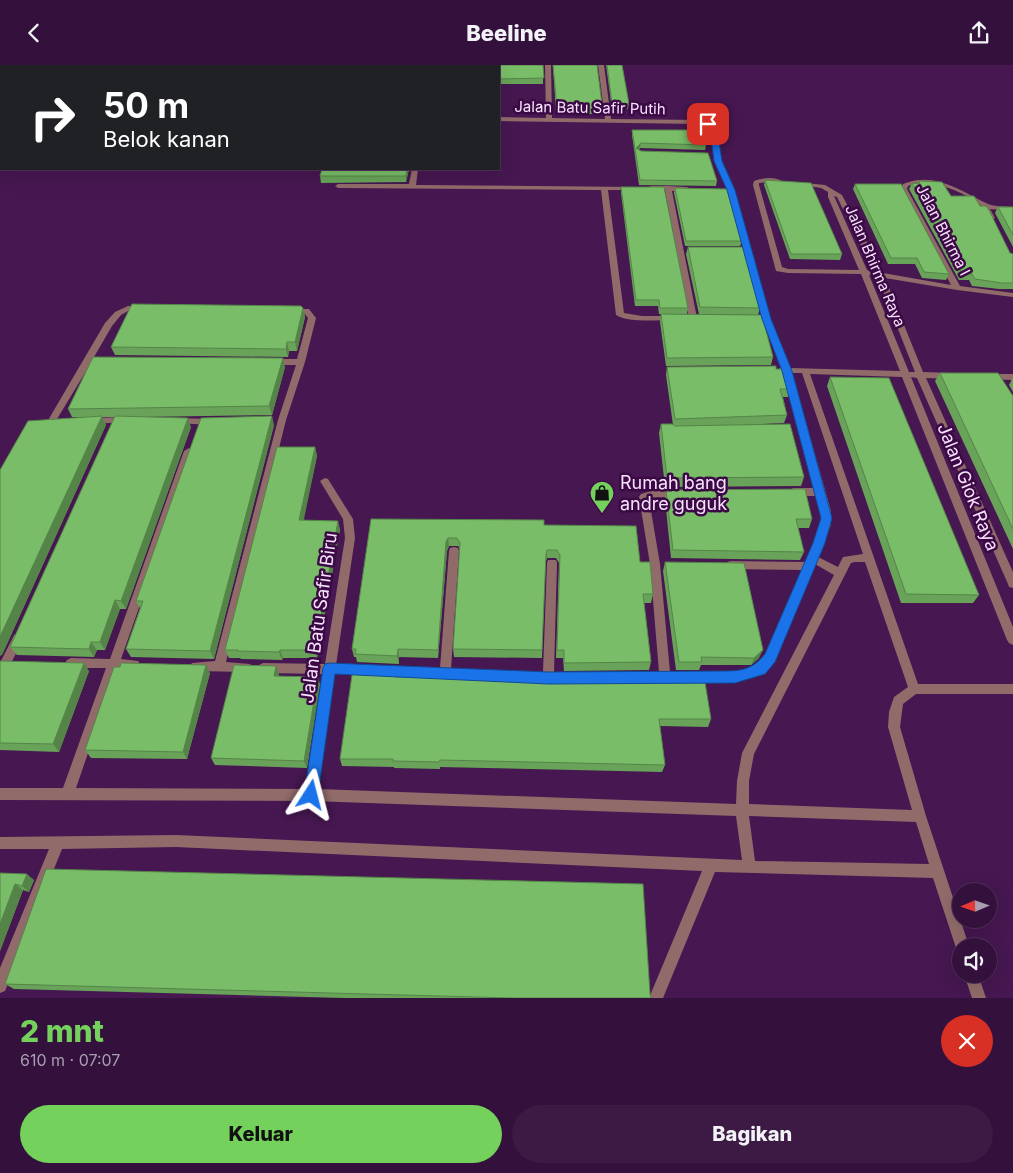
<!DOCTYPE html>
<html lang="id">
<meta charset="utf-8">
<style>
body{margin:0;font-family:Inter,sans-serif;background:#3c1a44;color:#f1f3f6;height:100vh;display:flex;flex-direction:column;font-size:19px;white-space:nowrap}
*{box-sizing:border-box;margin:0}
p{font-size:16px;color:#a99db0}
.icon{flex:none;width:28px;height:28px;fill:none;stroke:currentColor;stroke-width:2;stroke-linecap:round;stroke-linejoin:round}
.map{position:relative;height:933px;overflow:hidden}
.drawer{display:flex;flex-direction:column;background:#34113d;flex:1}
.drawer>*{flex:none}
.top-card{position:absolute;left:0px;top:0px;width:500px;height:105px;box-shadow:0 5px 20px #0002,0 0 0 1px #4e3157;background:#202124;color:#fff;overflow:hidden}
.needle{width:32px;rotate:268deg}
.tools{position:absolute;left:952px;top:818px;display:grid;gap:10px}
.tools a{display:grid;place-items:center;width:45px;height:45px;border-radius:50%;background:#34113d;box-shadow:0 5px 20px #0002,0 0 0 1px #4e3157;font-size:25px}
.pin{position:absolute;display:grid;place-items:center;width:42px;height:42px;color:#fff;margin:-21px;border-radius:10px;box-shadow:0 2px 8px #0006}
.me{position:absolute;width:55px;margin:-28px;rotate:9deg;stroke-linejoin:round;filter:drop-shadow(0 0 4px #0008)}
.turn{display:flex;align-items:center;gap:18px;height:105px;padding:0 20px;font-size:22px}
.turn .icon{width:65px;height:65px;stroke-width:2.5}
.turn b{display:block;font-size:35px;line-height:42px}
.round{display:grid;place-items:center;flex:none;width:52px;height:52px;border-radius:26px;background:#3c1a44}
.headline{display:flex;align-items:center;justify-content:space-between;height:85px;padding:0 20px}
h1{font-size:30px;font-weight:800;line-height:38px;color:#74d25c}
.cta{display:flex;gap:10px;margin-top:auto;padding:10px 20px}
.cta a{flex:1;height:58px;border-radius:30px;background:#74d25c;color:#111;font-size:20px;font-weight:800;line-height:58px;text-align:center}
.cta a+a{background:#3c1a44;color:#f1f3f6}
header{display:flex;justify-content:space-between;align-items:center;height:65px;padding:0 20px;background:#34113d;font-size:22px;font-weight:800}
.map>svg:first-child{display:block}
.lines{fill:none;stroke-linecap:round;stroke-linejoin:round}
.path{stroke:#9b78a3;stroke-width:2;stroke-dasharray:2.5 1;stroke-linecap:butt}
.minor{fill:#916b6a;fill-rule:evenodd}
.wall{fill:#68a359}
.shaded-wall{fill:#558449}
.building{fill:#79bd68;stroke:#558449}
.route{fill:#1a73e8;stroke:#114b97}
.labels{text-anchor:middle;stroke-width:5;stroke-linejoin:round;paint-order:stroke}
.far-street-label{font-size:15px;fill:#f8e2fd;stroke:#3b0a45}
.poi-label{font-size:18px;fill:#f8e2fd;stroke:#3b0a45;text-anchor:start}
.street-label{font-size:18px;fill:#f8e2fd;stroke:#3b0a45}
</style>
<header><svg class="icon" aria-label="back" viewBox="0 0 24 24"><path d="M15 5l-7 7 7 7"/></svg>Beeline<svg class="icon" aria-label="share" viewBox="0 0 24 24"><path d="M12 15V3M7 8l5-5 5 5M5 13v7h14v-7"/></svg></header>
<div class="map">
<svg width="1013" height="933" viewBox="0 0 1013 933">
<rect width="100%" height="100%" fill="#461751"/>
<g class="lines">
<path class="path" d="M145,1l12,-1"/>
<path class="minor" d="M430,0h7l1,1h-9z
M545,0h6l1,53 53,1 -7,-54h6l7,54 88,1 11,3 6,6 5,32 13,29 36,129 20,49 110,3 -39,-97 -73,-1 -12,-2 -23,-86 1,-4c8,-3 20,-5 28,0 -6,4 -15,0 -23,2v2l23,82 6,2 71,1 -31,-73v-5l-7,-4 -25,-4v-2l29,3 17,10 41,78 68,12 -50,-96 2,-5c30,-13 57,6 83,19 7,4 19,3 27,4v4l-23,-2 5,9 -4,2 -2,-1c-3,-4 -4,-10 -8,-13 -16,-15 -53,-28 -73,-20l-1,3 53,97 53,7v4l-56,-7 -72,-12 38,94 29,1 4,3 -4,3 -26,-1 87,194v16l-4,-1 -1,-3 -91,-206 -6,-1 102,250v18l-4,-2 -2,-3 -105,-263 -92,-3 108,310h95v10h-97l-13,10 -3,23 26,89 43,130h-8v7l-4,-2 -24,-73 -218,-6 -52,126h-14l53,-127 -526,-24 -114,2 -57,142 -5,2v-25l49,-119h-49v-12l176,-2 566,25 -6,-44 -425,-15 -311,-1v-12h63l43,-120h-35l-4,-2 -2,-3 2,-3 4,-2 39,1 74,-208 5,-3 5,3 -73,208 17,2 2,3 -2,3 -21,2 -41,119 230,1 18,-115 -61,-1 -4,-2 -2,-3 2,-3 4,-2 62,1 20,-126 -2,-19 -23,-38 5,-3 3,1 25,40 2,19 -19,127h30l4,2 2,3 -2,3 -4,2 -31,-1 -17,115 418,15 1,-23 5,-28 92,-178 -19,-11 -36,87 -14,22 -30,9h-94l-4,-1 -2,-4 2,-4 22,-1 -9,-108 -11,-67 2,-3c10,-3 35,-10 43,-1 -7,7 -24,2 -35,6l11,65 10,108h65l22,-6 11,-17 34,-79 -71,-1 -4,-1 -1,-3 1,-3 4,-1 75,1c9,-30 21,-31 11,-66h-24l-5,-4 5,-4h22l-32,-115 -5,-3 3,-3 -19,-48 -34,-129 -13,-29 -5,-32 -4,-4 -7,-1 -200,-3v-4l47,1zM834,131l3,1 37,75 -7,-2zM869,210l8,1 38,96h-6zM792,308h10l61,181 -20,3 -5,10 -20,-10 13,-32v-14zM855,497h10l43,125 -14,10 -5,15 -1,15 24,83 -163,-6v-23l5,-27 97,-191zM749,751l167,6 13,42 -174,-3z
M412,104h6l-2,16 220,2 1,1 -3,2h-26l16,123 18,3h31l4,2 -4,2c-15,0 -45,3 -57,-5l-15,-125 -263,-2 -3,-2 3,-2h71z
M668,121l19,1 3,2 -3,2h-15l25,127 -4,2 -4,-2 -24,-128h-14l-3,-2 3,-2z
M128,241l15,1 4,2 -4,2h-15l-7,4 -9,11 -18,31 4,1v4l-7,1 -37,61h-6l-1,-2 58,-99 10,-11z
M287,244h22l7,9 -11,44 -19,58 -60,242 24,2 2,3 -2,3 -4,2 -50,-1 -4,-2 -2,-3 2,-3 23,-2 63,-241 18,-55h-24l-4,-3 4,-3h25l11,-41 -4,-5h-17z
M989,309h24v6l-27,-1v-4z
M126,352l3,1 1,2 -1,2 -38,2 -4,-3 4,-3z
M176,353l38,1 4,3 -4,3 -41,-2 -1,-2 1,-2z
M454,482l4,1 1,3 -8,118 92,3 4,-109 1,-3h8l1,3 -3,109 26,2 2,4 -2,4 -4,1h-28l-169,-9 -2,-3 2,-3 4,-2 57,2 9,-117 1,-3z
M18,568l4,2 2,3 -14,27 -4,2 -4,-2 -2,-3 2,-3 12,-24z
M964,909h14l8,24h-14z"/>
</g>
<path class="wall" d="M543,0v19h-44v-18z
M553,0h44l5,39 -1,10h-45z
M606,0h16l7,39 -1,5h-16z
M632,65l74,15 -1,5 -65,-2 -1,2 78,31 -1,5 -77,-1 -7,-50z
M322,104h87l-3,13 -85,1 -1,-7z
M765,115l77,74 -2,6 -50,-1 -26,-74z
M919,116l32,15 59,57 3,1v35h-14l-27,-3 -3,-6h-10l-50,-91 3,-6 6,1z
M855,119l94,90 -3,6 -24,-2 -7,-14h-27l-35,-75z
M621,122l67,121 -1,6h-28l-1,-8h-23l-14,-113z
M675,123l67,53 -2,5h-55l-11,-53z
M998,142h15v40l-18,-34z
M688,182l72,61 -2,7 -59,-1 -13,-60z
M303,243l2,9 -8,34h-8l-1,6 -173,-2 -4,-8z
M661,249l112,43 -2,8 -105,1 -6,-44z
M285,302l-13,48 -132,2 51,10 -65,182h-6l-15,41h-8l-3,7 -77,-2 -7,-8 105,-230h-13l4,8 -104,230 81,-238h-11l-4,-8z
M667,302l109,2 14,20 -2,8h-5l4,18 -3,8 -41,2 61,52 -3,9 -136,1 -6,-54 2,-9 12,1 -7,-50z
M940,308l73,23v153l-78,-168z
M830,312l149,218 -6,8h-72l-74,-217z
M1013,312v15l-4,-7z
M274,360l-60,234 -83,-2 -5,-8 14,-41 -4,-7z
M315,382l2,9 -14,64 37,9 -23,129h-34l-1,2 -41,-1 -1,-1h-11l-4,-8z
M666,425l146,29 -3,9h-11l6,24 -4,8 -129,-2 -6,-59z
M371,454l173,6 96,37 13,32 -2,9h-7l7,59 -2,8 -85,1 -1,-13h-7l3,-95 -3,-5h-9l-2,5 -3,95 -88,-1 -1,-8 7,-100 -2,-3h-9l-2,5 -9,107 -39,-1v7l-42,-2 -1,-5h-2l-2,-8z
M665,497l94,96 -8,7h-50l-2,5h-23l-13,-99z
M0,596l89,10 -30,81 -59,-2z
M396,605l1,7 282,3 1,-4 31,43 -3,8 -48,-1 5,39 -3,7 -222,-5v2l-46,-1v-1l-52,-1 -2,-7z
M210,608l-23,86 -96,-1 -6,-8z
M279,609v2l41,8 -13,84 -92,-3 -4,-7z
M0,808l34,7 -5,12 -6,-2 -23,61z
M5,919l645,10 1,4h-307l-330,-9z"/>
<path class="shaded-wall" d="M641,78l-1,5 -5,5 1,-5z
M407,104h2l-3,13v-6z
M303,243l2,9 -8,34 -2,-9z
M287,277l2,9 -1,6 -2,-8z
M283,293l2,9 -13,48 -3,-9z
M102,351l4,9 -104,230 -2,1v-19z
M272,351l2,9 -60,234 -4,-8z
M188,353l3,9 -65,182 -5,-8z
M315,382l2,9 -15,73 -3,-9z
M338,456l2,8 -23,129 -2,-8z
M448,473l1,8 -2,5 -9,107v-8l8,-108z
M547,485v8l-2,5 1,-9z
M115,535l5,9 -15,41 -5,-8z
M91,577l6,8 -3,7 -5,-8z
M398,584l1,8v7l-2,-8z
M280,585l3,8 -1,2 -3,-8z
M763,585l-4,8 -8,7 3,-7z
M84,598l5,8 -30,81 -6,-8z
M206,600l4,8 -23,86 -4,-7z
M276,601l3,8 -2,10 -3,-8z
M318,612l2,7 -13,84 -3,-7z
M27,809l7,6 -5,12 -7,-6z
M15,819l8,6 -23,61v-27z"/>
<path class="building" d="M445,0h98l1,13 -45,1v-13h-54z
M553,0h44l5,39h-2l1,5h-44z
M607,0h15l7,39h-17z
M632,65h70l4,15 -65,-2 -5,5 5,3 67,2 9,28 -77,-1z
M322,104h85l-1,7h-86z
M765,115l46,3 31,71h-51z
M919,116l23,1 9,14h23l6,10h6l3,4 21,43 3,1v29h-11l-27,-4 -3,-5 -10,-1 -50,-90 8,1z
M855,119h46l48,90 -25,-2 -7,-14h-26z
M621,122h43l24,121h-28l-1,-8h-23z
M675,123l53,1 14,52h-56z
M998,142h15v28z
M688,182h56l16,61 -60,-1z
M132,239l169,2 2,2 -8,34h-8l-1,7 -175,-2z
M661,249l101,1 11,42 -106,1z
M93,292l190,1 -14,48 -201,3z
M776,301v3h9l5,20h-10l7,26 -112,4 -8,-52z
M940,308h58l15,23v133z
M830,312l59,1 90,217 -73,-1z
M102,351l-102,221v-167l28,-49z
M115,351l73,2 -67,183 -6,-1 -15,42h-9l-2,7 -79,-2z
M272,351l-62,235 -84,-2 17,-48h-7l65,-183z
M661,359h11l3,2 115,-2 14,53 -137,1z
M277,382h38l-16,73 39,1 -23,129h-35l-1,2 -42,-1 1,-1h-13z
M805,424l7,30h-16l8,33 -131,-2 -7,-60z
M371,454l173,1v5l92,1 4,36h10l3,32h-10l8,68 -87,1v-13h-7l3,-95 -3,-5h-10l-1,4 -4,96 -89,-1 7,-106 -3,-5h-9l-2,4 -8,108 -40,-1 -1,7 -42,-2 1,-5h-4z
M665,497l79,1 19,87 -9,8 -53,-1 1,5h-23z
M0,596l84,2 -31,81 -53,-1z
M121,598l85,2 -23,87 -98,-2 29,-83h6z
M234,600l42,1 -2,10 44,1 -14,84 -93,-3z
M353,603l43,2 -1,7 166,2 4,-2h87l1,3 28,1 -1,-5h24l7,43h-52l6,46 -225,-5 -1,2 -46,-1v-2h-53z
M46,804l597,15 7,110 1,4h-139l-507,-14z
M0,808l27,1 -5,12 -7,-2 -15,40z"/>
<path class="route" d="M706,58h5l6,6 5,32 13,29 36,129 21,52 40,147 -7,25 -50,119 -10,12 -30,9 -187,1 -213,-10 -17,121 -2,5 -5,2 -5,-2 -2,-5 19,-127 2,-4 5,-1 218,9 178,-1c17,0 28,-3 39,-17l48,-111 8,-25 -39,-147 -20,-52 -35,-129 -13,-29 -4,-32 -5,-5z"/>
<defs>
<symbol id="shop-pin" viewBox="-11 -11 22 30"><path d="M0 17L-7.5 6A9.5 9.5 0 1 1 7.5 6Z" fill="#74d25c" stroke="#3b0a45"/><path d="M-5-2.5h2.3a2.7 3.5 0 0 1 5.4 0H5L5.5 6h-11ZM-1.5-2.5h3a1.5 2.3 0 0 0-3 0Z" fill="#111"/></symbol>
</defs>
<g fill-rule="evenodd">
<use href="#shop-pin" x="588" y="414" width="28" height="38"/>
</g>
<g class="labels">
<g class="far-street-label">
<text transform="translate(590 43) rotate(1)" y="5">Jalan Batu Safir Putih</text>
<text transform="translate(943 165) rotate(63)" y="5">Jalan Bhirma I</text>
<text transform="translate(875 201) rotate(67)" y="5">Jalan Bhirma Raya</text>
</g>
<g class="poi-label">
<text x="620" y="424">Rumah bang<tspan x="620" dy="21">andre guguk</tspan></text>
</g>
<g class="street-label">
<text transform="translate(968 422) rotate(68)" y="6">Jalan Giok Raya</text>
<text transform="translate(319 553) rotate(-82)" y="6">Jalan Batu Safir Biru</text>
</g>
</g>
</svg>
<div class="tools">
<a><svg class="needle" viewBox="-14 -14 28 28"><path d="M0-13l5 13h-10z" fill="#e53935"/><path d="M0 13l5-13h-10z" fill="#a99db0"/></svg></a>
<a><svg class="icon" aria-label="sound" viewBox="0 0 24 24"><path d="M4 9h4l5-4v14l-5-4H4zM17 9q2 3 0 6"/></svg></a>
</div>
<div class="pin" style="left:708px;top:59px;background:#d93025"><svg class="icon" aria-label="arrive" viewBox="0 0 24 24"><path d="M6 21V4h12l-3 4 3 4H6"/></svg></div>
<svg class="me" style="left:311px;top:730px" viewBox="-20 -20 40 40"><path d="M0-17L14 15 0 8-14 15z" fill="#1a73e8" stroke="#fff" stroke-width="4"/></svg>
<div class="top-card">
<div class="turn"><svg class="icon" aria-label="right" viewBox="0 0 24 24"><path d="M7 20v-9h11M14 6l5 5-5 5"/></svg><div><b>50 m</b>Belok kanan</div></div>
</div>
</div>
<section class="drawer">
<div class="headline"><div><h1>2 mnt</h1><p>610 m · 07:07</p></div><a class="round" style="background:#d93025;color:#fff"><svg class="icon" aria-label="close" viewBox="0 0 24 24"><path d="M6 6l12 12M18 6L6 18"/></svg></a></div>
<div class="cta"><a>Keluar</a><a>Bagikan</a></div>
</section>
